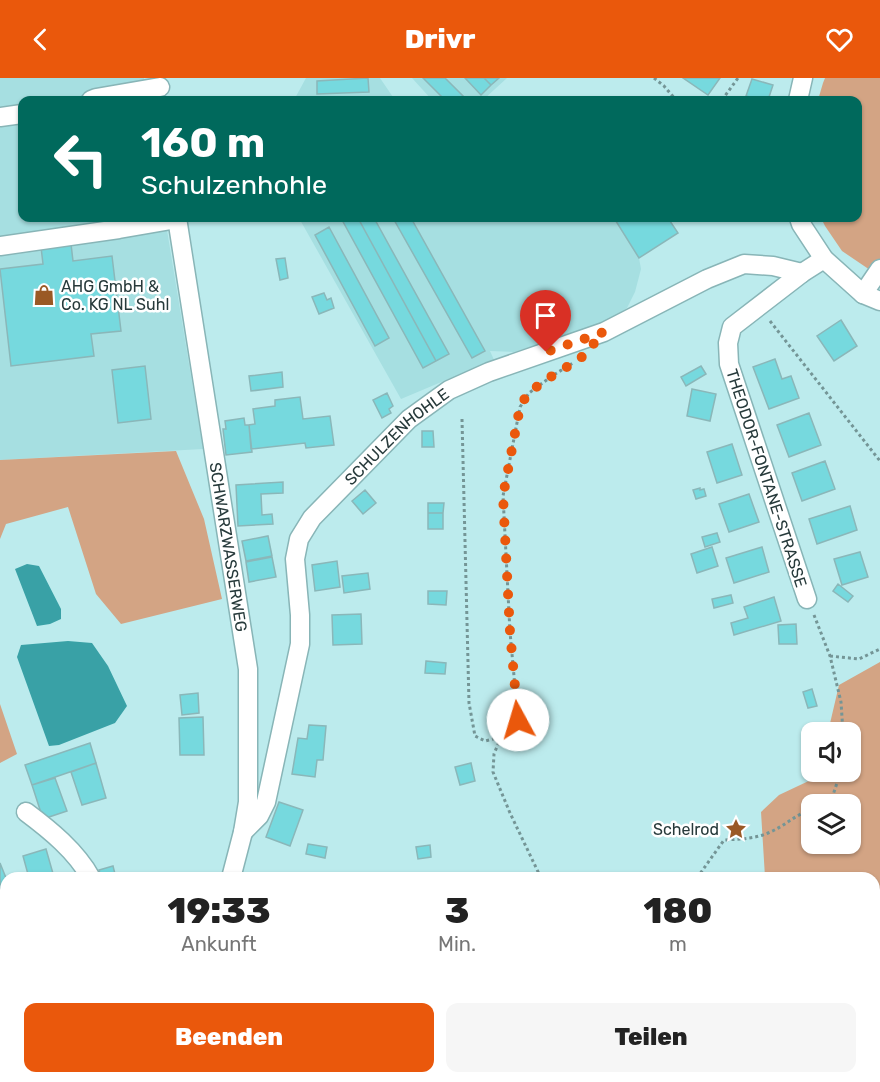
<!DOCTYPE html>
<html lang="de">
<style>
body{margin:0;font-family:Rubik,sans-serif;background:#f6f6f6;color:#222;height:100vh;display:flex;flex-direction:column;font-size:22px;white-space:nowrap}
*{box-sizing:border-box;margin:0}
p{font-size:20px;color:#767676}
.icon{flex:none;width:33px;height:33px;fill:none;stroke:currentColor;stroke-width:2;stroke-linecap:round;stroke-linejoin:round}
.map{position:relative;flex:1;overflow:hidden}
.drawer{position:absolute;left:0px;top:794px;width:880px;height:212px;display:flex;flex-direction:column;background:#fff;border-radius:18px 18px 0 0;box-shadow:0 2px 4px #0004}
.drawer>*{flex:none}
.hud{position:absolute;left:18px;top:18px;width:844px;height:126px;border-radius:12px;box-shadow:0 2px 4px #0004;background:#00695c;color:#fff;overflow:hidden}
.fabs{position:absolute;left:801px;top:644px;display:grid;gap:12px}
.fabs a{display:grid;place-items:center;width:60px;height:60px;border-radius:12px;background:#fff;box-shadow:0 2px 4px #0004;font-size:30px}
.pin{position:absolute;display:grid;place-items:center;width:51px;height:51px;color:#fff;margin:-62px -26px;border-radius:50% 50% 50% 0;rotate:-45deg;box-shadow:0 0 6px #0007}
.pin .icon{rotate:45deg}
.me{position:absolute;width:66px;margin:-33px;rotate:354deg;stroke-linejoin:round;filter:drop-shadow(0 0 4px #0008)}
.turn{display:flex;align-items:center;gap:21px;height:126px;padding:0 24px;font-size:27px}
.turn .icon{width:78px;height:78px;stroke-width:2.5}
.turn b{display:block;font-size:42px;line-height:51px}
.eta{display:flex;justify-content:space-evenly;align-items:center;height:102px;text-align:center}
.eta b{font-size:36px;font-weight:800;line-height:42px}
.primary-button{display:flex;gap:12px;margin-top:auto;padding:12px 24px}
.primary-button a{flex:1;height:69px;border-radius:12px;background:#ea580c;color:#fff;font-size:24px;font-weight:800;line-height:69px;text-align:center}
.primary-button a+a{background:#f6f6f6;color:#222}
header{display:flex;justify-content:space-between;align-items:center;height:78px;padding:0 24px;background:#ea580c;color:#fff;font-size:27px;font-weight:800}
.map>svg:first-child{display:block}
.built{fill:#a6dfe1}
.green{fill:#d3a484;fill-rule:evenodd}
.water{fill:#39a1a6}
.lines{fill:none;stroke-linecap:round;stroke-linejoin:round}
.stream{stroke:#39a1a6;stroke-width:5}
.building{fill:#76d9de;stroke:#8ab7b9;stroke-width:1.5}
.minor-casing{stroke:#88b5b7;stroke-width:21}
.path{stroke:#749596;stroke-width:3;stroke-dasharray:3 3;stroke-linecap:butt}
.minor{stroke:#fff;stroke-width:18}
.route{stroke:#ea580c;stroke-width:10;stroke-dasharray:0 18}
.labels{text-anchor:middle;stroke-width:5;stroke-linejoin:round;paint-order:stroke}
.poi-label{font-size:16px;fill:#273a3b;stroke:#fff;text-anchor:start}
.street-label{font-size:16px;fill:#273a3b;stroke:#fff}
</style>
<header><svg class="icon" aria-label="back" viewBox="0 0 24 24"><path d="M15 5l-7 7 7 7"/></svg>Drivr<svg class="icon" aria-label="heart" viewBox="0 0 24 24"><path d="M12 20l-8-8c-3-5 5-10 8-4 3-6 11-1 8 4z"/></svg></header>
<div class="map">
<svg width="880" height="1004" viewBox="0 0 880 1004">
<rect width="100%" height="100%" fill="#bcebed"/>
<path class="built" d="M0,0h144l3,22h-125v118h143l38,231 -203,11z
M306,0h74l15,22h-101z
M412,0h95l-24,22h-51z
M299,140h315l25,40 2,11 -6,23 -8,16 -19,13 -22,8 -72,23 -24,-1 5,11 -37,13 -57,24z"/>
<path class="green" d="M825,0h55v186l-7,8 -31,-21 -17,-25 -4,-8h37v-118h-40l5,-17z
M176,373l28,68 18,80 -101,25 -25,-30 -28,-87 -62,17 -6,15v-79z
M880,584v420h-18l-1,-5h13v-199l-109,-1 -4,-65 18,-17 36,-17 3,-7h32v-39h-22l11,-47zM812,726h38v39h-38z
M0,626l17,50 -17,9z
M0,855l6,14v15l-2,3 -4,-5z"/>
<path class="water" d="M27,486l12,2 22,43v10l-11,5 -13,2 -22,-57z
M68,563l24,2 16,23 19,40 -12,17 -56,22 -10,1 -32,-89 4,-12z"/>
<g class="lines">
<path class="stream" d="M0,879l6,9
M93,999l1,2"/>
</g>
<path class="building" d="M368,0l1,14 -52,2v-13z
M423,0h22l20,20 -3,2h-17z
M465,0h19l7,7 -10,10z
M484,0h15l-8,7z
M683,0h37l-12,17z
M752,1l21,6 -5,15h-8l-14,-4z
M341,140h17l78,143 -13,7z
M358,140h16l75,136 -13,7z
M393,140h18l74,133 -13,7z
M614,140h54l10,15 -39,25z
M329,149l60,111 -14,8 -60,-111z
M71,166l2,17 39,-5 9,75 -30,3 3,22 -83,10 -11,-97 43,-5 -2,-17z
M285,180l3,20 -8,2 -4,-21z
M324,215l3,7 4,-2 3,10 -15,6 -7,-17z
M841,242l16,26 -23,15 -17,-25z
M775,281l7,20 9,-3 8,22 -30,11 -16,-42z
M145,288l6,53 -33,4 -6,-53z
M701,288l5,8 -20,12 -5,-9z
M282,294l1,15 -32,4 -2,-15z
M692,311l24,5 -6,27 -23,-5z
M387,315l6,13 -4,3 2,4 -9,5 -9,-18z
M300,319l3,22 27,-3 4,29 -28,3 -1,-5 -54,6 -2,-24 6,-1 -2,-15 22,-3v-6z
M809,335l12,32 -32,12 -12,-32z
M244,340l1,7h4l3,27 -26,3 -3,-26h3l-1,-8z
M422,353h11l1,16h-12z
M732,366l10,31 -25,8 -10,-31z
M825,383l10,28 -33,12 -10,-28z
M283,404v11l-22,1 1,21 10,-1 1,10 -35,2 -2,-41z
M700,410v2l4,-1 2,7 -10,3 -3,-9z
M365,412l11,13 -13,11 -11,-13z
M749,416l10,28 -30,10 -10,-28z
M428,425h16l-1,10h-15z
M850,428l7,24 -40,14 -8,-25z
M428,435h15v16h-15z
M717,455l3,9 -15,5 -3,-10z
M268,458l4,20 -26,5 -4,-20z
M712,469l6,19 -21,7 -6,-19z
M762,469l7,25 -35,11 -8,-25z
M860,474l8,25 -26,8 -8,-26z
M272,479l4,20 -27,5 -3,-20z
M337,483l3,26 -25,4 -3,-26z
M368,495l2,16 -26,4 -2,-17z
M838,506l15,12 -5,6 -15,-11z
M428,513h19l-1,14 -18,-1z
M731,517l2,8 -19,5 -2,-9z
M774,519l7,24 -47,14 -3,-12 17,-5 -4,-11z
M361,536l1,30 -29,1 -1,-30z
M796,546l1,20h-18l-1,-19z
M426,583l20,2 -1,11 -20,-1z
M812,611l5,17 -9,2 -5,-16z
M198,615l1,20 -17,2 -2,-20z
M203,639l1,38h-24l-1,-37z
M309,647l17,1 -3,34h-6l-2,17 -23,-3 6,-36 9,1z
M90,665l6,20 -64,22 -7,-20z
M96,685l10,35 -24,7 -11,-33z
M471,685l4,18 -15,4 -5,-18z
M55,700l12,33 -24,8 -11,-34z
M279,724l24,8 -13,36 -24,-9z
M308,766l19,3 -2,11 -19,-4z
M430,767l1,12 -13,2 -2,-12z
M46,771l8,28 -25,1 -6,-22z
M0,785l6,15v63l-6,-14z
M113,788l3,12h-15l-2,-8z
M176,999h34l1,5h-35z"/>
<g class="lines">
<defs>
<g id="minor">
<path d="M91,22l5,-2 64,-11"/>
<path d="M798,22l5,-22"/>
<path d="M0,39l22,-3"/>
<path id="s1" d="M177,140l71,451v133l-5,30 -12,46"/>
<path d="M799,140l2,6 23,35 39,35 17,7"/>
<path d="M0,168l119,-17 58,-10"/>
<path d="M863,216l17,-25"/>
<path d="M807,521l-78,-235 -1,-21 4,-16 70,-54 22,-14"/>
<path d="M26,734c24,18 50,39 65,66"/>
<path id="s2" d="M243,754l16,-16 7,-14 34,-158v-29l-5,-56 4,-20 13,-21 97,-99 40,-29 40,-18 115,-40 103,-53 37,-15 29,2 29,7"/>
<path d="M0,927l6,8"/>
<path d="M58,999l4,5"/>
<path d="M152,1004l4,-5"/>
</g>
</defs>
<use href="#minor" class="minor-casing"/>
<path class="path" d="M654,0l10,8 12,14
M722,22l16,-22
M770,243l110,140
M462,341l7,284 6,33 10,5 16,-4
M814,537l16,41 11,46 2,30
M830,578l29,3 21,-10
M830,726l11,-33
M541,800l-31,-65 -17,-41 1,-18 7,-17 17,-17 -8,-88 -7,-136 17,-89 9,-14 23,-17 21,-13
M697,800l27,-38c16,-1 32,-1 46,-8 15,-6 27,-19 42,-22
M29,999l4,5"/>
<use href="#minor" class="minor"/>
</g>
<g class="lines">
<path class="route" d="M518,642l-8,-88 -7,-136 17,-89 8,-14 24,-17 28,-17 24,-27 -58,20"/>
</g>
<defs>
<symbol id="shop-bare" viewBox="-9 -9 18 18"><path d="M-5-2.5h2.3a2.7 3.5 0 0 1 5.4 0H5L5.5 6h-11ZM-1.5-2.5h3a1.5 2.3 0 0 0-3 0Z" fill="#9a5925" stroke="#fff" stroke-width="2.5" paint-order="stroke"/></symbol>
<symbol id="sight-bare" viewBox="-9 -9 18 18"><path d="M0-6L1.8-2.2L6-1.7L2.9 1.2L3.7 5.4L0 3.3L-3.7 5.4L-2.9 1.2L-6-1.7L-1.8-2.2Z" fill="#9a5925" stroke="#fff" stroke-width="2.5" paint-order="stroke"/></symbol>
</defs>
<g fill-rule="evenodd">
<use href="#shop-bare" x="29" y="202" width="30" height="30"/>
<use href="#sight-bare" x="721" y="736" width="30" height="30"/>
</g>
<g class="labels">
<g class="poi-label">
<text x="61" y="214">AHG GmbH &amp;<tspan x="61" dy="18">Co. KG NL Suhl</tspan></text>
<text x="719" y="757" text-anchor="end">Schelrod</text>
</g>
<g class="street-label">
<text dy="6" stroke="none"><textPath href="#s2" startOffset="448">SCHULZENHOHLE</textPath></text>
<text transform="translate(767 400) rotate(72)" y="6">THEODOR-FONTANE-STRASSE</text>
<text dy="6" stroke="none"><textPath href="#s1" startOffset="333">SCHWARZWASSERWEG</textPath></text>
</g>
</g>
</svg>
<div class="fabs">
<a><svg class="icon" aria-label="sound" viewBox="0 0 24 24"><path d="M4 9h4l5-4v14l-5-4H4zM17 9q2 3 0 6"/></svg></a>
<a><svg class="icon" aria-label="layers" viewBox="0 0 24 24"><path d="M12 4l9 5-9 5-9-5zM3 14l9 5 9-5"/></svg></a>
</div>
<div class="pin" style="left:546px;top:274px;background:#d93025"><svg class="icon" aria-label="arrive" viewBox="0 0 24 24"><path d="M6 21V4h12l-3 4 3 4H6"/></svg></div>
<svg class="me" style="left:518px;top:642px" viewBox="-20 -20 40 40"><circle r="19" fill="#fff"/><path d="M0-13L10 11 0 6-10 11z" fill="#ea580c"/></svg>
<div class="hud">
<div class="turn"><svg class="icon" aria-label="left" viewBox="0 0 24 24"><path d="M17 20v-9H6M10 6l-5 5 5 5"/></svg><div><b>160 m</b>Schulzenhohle</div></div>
</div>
<section class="drawer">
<div class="eta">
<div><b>19:33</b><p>Ankunft</p></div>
<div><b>3</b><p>Min.</p></div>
<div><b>180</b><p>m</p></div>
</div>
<div class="primary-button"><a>Beenden</a><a>Teilen</a></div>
</section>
</div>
